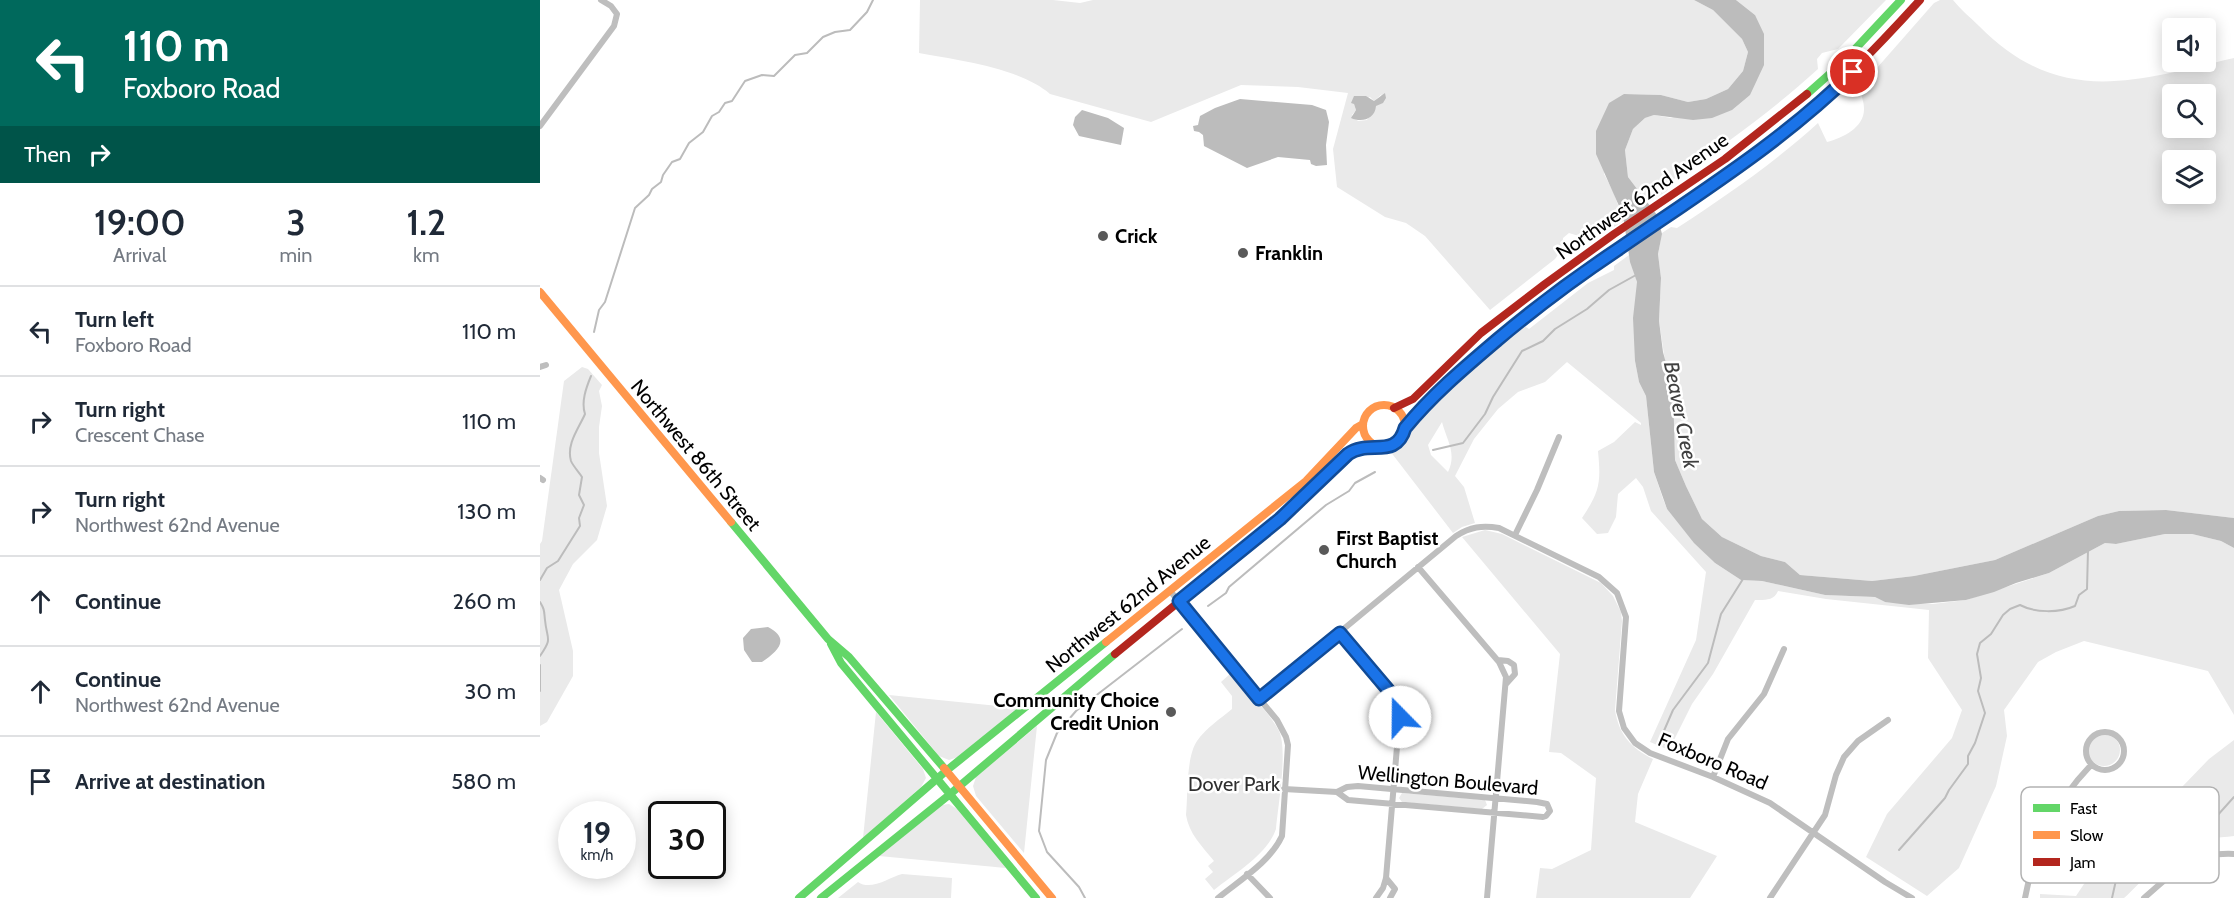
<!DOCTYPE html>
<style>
body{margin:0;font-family:Cabin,sans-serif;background:#f2f2f3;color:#1f2937;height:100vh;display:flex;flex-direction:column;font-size:22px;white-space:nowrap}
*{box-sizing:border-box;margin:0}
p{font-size:20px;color:#747a83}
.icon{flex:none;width:33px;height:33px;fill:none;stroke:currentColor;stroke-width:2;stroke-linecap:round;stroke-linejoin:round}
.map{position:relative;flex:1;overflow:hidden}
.side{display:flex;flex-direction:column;background:#fff;width:540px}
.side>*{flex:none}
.banner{background:#00695c;color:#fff;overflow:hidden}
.controls{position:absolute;left:1622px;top:18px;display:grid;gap:12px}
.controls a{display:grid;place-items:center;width:54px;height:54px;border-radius:6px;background:#fff;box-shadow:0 3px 15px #0003;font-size:30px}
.speed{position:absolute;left:18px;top:801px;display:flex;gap:12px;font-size:30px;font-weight:700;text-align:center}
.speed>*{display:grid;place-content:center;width:78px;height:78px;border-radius:50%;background:#fff;box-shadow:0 3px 15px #0003;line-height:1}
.speed small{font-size:15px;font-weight:400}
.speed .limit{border:3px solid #111;border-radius:9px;background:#fff;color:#111}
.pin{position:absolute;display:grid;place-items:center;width:51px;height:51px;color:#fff;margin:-26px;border:3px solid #fff;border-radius:50%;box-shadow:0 2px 6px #0007}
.me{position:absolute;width:66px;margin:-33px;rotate:338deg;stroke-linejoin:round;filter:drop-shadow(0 0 4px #0008)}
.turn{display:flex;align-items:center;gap:21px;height:126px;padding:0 24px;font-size:27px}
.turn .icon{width:78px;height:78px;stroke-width:2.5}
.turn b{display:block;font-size:42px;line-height:51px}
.then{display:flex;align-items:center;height:57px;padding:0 24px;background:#0003;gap:12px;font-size:22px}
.eta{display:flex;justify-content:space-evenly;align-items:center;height:102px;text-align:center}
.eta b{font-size:36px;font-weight:600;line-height:42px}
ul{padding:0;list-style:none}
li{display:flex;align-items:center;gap:18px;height:90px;padding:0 24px;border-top:2px solid #e0e1e3}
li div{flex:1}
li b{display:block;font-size:22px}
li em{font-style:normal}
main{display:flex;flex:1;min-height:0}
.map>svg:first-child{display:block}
.green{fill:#eaeaea;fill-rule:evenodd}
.water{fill:#bcbcbc}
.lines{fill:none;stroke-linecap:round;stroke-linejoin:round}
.stream{stroke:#bcbcbc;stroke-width:2}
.street{stroke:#bebebe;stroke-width:6}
.fast{stroke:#63d668;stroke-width:8}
.slow{stroke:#ff974d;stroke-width:8}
.jam{stroke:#b3261e;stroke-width:8}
.route-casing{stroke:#114b97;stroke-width:15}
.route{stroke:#1a73e8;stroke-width:10}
.poi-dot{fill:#595959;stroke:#fff;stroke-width:2}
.labels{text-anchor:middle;stroke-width:5;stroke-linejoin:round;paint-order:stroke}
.street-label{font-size:20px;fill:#000;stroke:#fff}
.poi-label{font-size:20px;font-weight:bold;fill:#000;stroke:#fff;text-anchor:start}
.park-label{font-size:20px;fill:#2f2f2f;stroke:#fff}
.water-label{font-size:21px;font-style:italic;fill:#404040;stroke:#fff}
.key{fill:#fff;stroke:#b2b2b2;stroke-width:1.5}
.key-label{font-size:16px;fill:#000}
</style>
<main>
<section class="side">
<div class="banner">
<div class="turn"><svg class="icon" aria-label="left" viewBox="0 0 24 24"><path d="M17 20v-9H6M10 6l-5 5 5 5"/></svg><div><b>110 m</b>Foxboro Road</div></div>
<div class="then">Then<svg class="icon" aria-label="right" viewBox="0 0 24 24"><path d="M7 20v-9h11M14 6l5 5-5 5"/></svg></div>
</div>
<div class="eta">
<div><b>19:00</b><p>Arrival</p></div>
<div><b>3</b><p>min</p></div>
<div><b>1.2</b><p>km</p></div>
</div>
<ul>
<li><svg class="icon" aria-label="left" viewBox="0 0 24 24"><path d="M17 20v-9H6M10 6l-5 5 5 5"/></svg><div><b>Turn left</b><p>Foxboro Road</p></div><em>110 m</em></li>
<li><svg class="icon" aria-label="right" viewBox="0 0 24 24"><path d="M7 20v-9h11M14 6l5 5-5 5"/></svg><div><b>Turn right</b><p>Crescent Chase</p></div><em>110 m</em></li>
<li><svg class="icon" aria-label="right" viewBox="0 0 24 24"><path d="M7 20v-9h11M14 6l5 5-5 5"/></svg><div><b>Turn right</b><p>Northwest 62nd Avenue</p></div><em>130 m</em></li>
<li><svg class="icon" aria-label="ahead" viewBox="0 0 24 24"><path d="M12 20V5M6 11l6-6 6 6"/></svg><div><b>Continue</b></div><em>260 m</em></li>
<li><svg class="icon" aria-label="ahead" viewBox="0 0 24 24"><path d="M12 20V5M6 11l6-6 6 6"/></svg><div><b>Continue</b><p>Northwest 62nd Avenue</p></div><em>30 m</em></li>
<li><svg class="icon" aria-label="arrive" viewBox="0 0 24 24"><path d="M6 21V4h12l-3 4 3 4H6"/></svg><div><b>Arrive at destination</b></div><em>580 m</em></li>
</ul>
</section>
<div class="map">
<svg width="1694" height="898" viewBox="0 0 1694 898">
<rect width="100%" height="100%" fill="#fff"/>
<path class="green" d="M380,0h133l27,3 13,-3h601l19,10 29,29 6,13 -5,19 -15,18 -22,10 -18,3 -27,-7 -37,-1 -20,80 9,17 11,30 -10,6v-4l-5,1 -27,13 -13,-4 -6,5 -1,11 -7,10 -65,51 -65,-74 -19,-13 -21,-6 -48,-30 -4,-38 15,-56 -50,-6 -57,-2 -90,37 -101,-28c-30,-26 -92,-34 -131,-41zM842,94l-15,26 -9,1 -6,-6 4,-5 -2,-6 16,-7 4,4z
M1196,0h150l-48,49 -16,4 -5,6 1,10c-46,42 -95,77 -147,112l-4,10 -19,12 -20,-26 -3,-27 8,-21 12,-11 9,-3 17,3 79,-23 5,-80z
M1400,0h13c8,10 17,17 26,26 81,82 156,55 255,32v460l-68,-8 -47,1 -21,5 -103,44 -81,16 -42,5 -72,-6 -15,-13 -24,-6 -39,-19 -20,-18 -16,-33 -11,-26 -2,-46 -14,-93 2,-43 -3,-24 4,-21 9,-6 6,1c49,-32 98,-66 141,-105l9,19c16,-4 38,-15 37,-34 0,-8 -5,-14 -2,-23l72,-82zM1632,94h33v34h-33zM1632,160h33v34h-33z
M1089,255l8,27 -2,79 4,21 7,14 8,76 9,27 4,10 27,33 21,21 26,17 21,1 63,14 50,2 10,5 48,2 33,-4 83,-27 56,-30 11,1 49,-10h27l29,7 13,7v167l-26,-44 -124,-30 -28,11 -18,10 -34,48 3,26 -11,50 -37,82 -32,28 -61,-39 21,-43 65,-76 10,-28 -34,-52 1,-48 -103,-11 -48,-8c-4,10 -14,9 -23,9l-42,74 -21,30 -23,46 -19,-8 46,-102 10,-68 -55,-61 -8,-24 -7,-9 -18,16 -2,23 -8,16 -11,1 -15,-16c18,-27 19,-35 16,-67l16,-9 21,-20 6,3v-2l-74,-61 -22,20 -27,10 -20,17 -24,30 -19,37 9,11 11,36 -13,4 -9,6 -63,-82c19,-9 33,-39 49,-54 25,-27 57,-49 84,-72l6,4 59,-46 26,-13v-4zM902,422c5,19 15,31 6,50l-17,-17 -3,-10z
M42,367l6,2 14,16 -3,6 3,15 -3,21v26l8,53 -10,34 -24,24 -14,26 14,61v25l-26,46 -7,4v-182l2,-3 22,-160z
M945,530l17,4 99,49 12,13 8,16 1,9 -7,89c4,25 16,38 38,49l-15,35 -3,28 82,34 -27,42h-154l4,-30 12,1 39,-19 5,-72 -35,-25 -12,-1 11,-98 -98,-117z
M691,673c15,18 37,37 48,58 9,19 -1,75 -3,98 -9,26 -41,44 -62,61l-9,-11 8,-7 -5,-6 6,-5c-12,-15 -25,-27 -28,-46 2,-20 0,-58 11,-74 9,-13 23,-22 35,-32v-13l-11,-14z
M349,695l129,13 -60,49 -9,3 -10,-4z
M336,712l47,57 3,9 -5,9 -58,51z
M497,726l-13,127 -48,-57 -3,-10 3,-9z
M1548 750a16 16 0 1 1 32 0a16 16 0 1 1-32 0Z
M1694,740v96c-16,2 -36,2 -51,9 -23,11 -40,37 -59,53h-84v-4l36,2 24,-36 53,-43 56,-58z
M862,793l83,7 2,5 -5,4 -80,-7 -3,-4z
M409,804l8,5 49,59 -127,-12 63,-51z
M362,874l50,4 -1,20h-113l20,-16c13,9 30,-4 44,-8z"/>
<path class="water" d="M1154,0h42l19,15 9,19v31l-14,30 -18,15 -20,8 -19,2 -39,-5 -9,3 -12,11 -8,21 3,27 29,38 5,19 -4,20 3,24 -2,43 4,31 10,37 2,71 11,26 16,33 20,18 39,19 24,6 15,13 72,6 42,-5 81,-16 103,-44 21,-5 47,-1 68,8v30l-13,-7 -29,-7h-27l-49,10 -11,-1 -56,30 -33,10 -22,9 -28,8 -57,5 -24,-3 -10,-5 -50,-2 -63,-14 -21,-1 -26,-17 -21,-20 -27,-34 -13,-37 -8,-76 -7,-14 -4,-21 -2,-43 4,-36 -7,-20 -7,-47 -27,-61v-23l13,-28 15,-9 37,1 27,7 18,-3 22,-10 15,-18 5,-19 -6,-13 -29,-29z
M845,93l1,5 -3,5 -7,3c-1,13 -14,17 -25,12l5,-8 -2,-6 -3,-1 3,-7h12l8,5z
M700,99l72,6 14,5 3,12 -3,23 1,20 -11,1 -5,-2 -1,-4 -32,-3 -31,11 -43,-22 -1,-11 -4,-3 -5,-1 -1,-5 5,-1 2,-9 15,-8z
M542,110l26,8 16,10 -3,17 -42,-9 -6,-11 2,-8z
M228,627c23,12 10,24 -6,35h-10l-8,-12 -1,-12 8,-9z"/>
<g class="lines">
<path class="stream" d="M54,332l5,-22 6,-8 30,-94 14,-13 3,-6 9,-7 2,-7 9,-13 8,-3 9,-16 14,-11 9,-16 7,-4 6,-9 7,-2 13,-20 17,-6 12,1 21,-21 12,-2 16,-16 12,-5 15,-2 17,-18 6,-12
M893,450l30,-7 22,-29 8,-17 29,-46 21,-10 12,-12 32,-20 22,-19 27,-15
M0,580l7,-12 11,-7 22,-35 -1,-8 5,-13 -5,-10 3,-18c-3,-5 -9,-11 -11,-16 -5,-17 8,-33 14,-47 -4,-12 1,-26 6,-38
M0,602c5,8 4,10 5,18 2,21 8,17 -5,36
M668,606l18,-13 3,-6 97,-82 23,-14 6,-8 20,-11
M0,665v26
M1120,740l13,-30 35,-47 13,-49 22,-35
M1359,850l46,-52 4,-8 19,-26v-8l7,-13 10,-30 -7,-22 3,-13 -4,-24 3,-11 11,-9 12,-19 7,-6 10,-4c15,8 39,8 55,1l4,-11 8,-6 1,-39
M545,898l-6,-11 -32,-35 -8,-21 7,-71 11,-27 19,-22 106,-82
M1572,898l7,-31 11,-16 30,-14 15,-18 20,-11 8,1 13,8 18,-20"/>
<path class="street" d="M0,126l74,-100 3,-12 -6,-8 -10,-6
M0,367l6,-2
M0,478l3,2
M975,535l22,-45 22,-53
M878,567l81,95 7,15 -19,221
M631,592l106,128 9,17 2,8 -6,91c-12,26 -42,44 -64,62
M800,633l53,62 7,16 -14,167 -3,10 -7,10
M958,660l10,1 6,4 1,9 -9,10
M852,693l10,1 7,6v8l-9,9
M719,699l197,-163c14,-9 26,-11 43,-8l100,49 18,16 9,24 -7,94 5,17 11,15 15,10 63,24 57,26 115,79 27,16
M1546 751a19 19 0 1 1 38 0a19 19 0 1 1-38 0Z
M1173,777l15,-38 36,-45 20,-45
M744,789l53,3 10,-5 11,-1 179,16 10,2 3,7 -4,5 -3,1 -195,-17 -11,-8
M707,874l23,24
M846,878l9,11 -5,9
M1230,898l55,-83 11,-40 8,-18 14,-16 30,-21
M1485,898c11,-55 27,-92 66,-133
M1604,898c32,-27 45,-46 90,-44"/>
<path class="fast" d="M1267,94l35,-31 59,-63
M191,522l97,117 21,18 95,111
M291,644l10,19 195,235
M259,898l147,-127 160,-129
M281,898l128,-103 166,-141"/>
<path class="slow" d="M0,292l191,230
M823 426a21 21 0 1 1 42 0a21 21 0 1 1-42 0Z
M865,428c70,-82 163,-144 252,-204
M566,642l200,-161 50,-53 7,-4
M404,768l108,130"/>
<path class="jam" d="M1117,224c46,-32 93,-63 137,-99 45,-38 86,-81 126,-125
M854,408l19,-9 68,-66 64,-49 69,-50 111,-75 82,-65
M575,654l165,-135 68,-65 11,-6 23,-1"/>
</g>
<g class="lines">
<defs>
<path id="route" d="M860,717l-5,-19 -55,-65 -81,66 -80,-98 101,-82 68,-65c21,-15 48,6 57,-26 27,-33 59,-60 92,-88 38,-32 78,-62 120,-90 81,-56 165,-108 236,-178"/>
</defs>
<use href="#route" class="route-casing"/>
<use href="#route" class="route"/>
</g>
<g class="poi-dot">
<circle cx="563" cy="236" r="6"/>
<circle cx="703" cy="253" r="6"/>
<circle cx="784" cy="550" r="6"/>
<circle cx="631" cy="712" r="6"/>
</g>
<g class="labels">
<g class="street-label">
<text transform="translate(1102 196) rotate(-35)" y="7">Northwest 62nd Avenue</text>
<text transform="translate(156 455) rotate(50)" y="7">Northwest 86th Street</text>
<text transform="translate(588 604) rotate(-39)" y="7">Northwest 62nd Avenue</text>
<text transform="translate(1173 761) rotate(23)" y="7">Foxboro Road</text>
<text transform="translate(908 780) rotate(5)" y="7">Wellington Boulevard</text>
</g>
<g class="poi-label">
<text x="575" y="243">Crick</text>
<text x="715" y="260">Franklin</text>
<text x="796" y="545">First Baptist<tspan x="796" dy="23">Church</tspan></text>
<text x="619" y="707" text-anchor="end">Community Choice<tspan x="619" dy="23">Credit Union</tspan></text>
</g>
<g class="park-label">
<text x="694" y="791">Dover Park</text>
</g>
<g class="water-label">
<text transform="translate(1141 415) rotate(79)" y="7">Beaver Creek</text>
</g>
</g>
<rect x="1481" y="787" width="198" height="96" rx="9" class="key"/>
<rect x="1493" y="804" width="27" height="8" fill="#63d668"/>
<rect x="1493" y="831" width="27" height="8" fill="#ff974d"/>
<rect x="1493" y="858" width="27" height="8" fill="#b3261e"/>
<g class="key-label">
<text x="1530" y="814">Fast</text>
<text x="1530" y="841">Slow</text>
<text x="1530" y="868">Jam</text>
</g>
</svg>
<div class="controls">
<a><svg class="icon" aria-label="sound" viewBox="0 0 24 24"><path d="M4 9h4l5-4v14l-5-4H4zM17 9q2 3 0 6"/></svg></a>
<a><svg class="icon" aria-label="search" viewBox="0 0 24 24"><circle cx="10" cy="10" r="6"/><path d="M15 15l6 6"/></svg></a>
<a><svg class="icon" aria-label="layers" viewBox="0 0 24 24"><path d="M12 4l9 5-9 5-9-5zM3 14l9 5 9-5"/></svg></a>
</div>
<div class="speed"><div>19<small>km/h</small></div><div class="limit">30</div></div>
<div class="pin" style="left:1313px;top:72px;background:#d93025"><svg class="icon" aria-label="arrive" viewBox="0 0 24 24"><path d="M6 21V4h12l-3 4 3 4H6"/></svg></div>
<svg class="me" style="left:860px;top:717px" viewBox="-20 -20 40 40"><circle r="19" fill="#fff"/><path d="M0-13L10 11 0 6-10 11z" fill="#1a73e8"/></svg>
</div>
</main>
